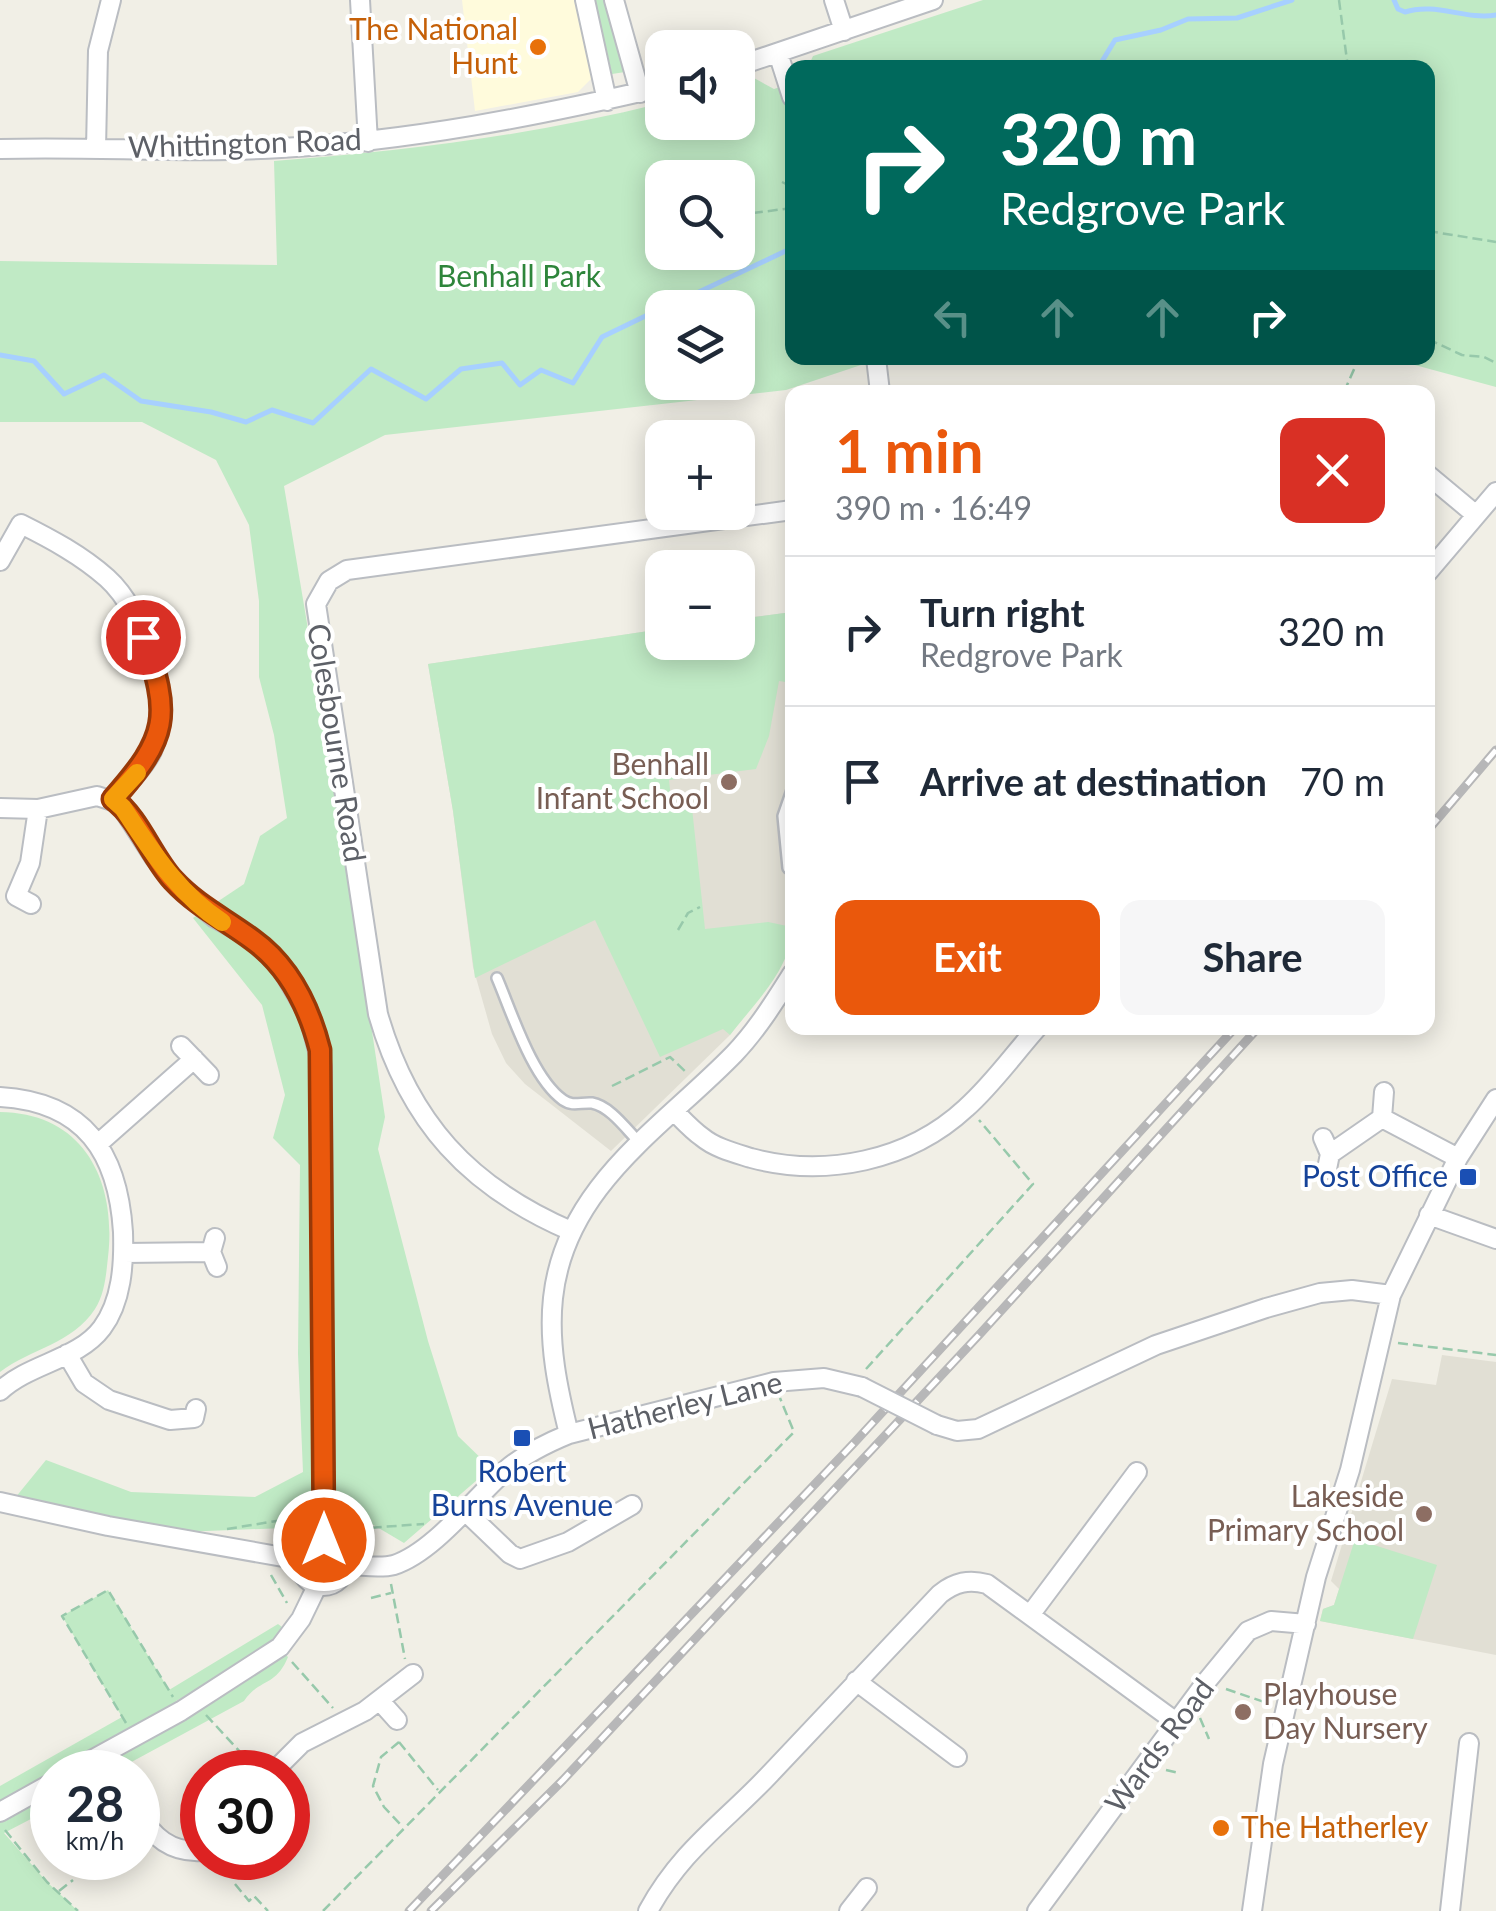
<!DOCTYPE html>
<meta charset="utf-8">
<style>
body{margin:0;font-family:Lato,sans-serif;background:#f6f6f7;color:#1f2937;height:100vh;display:flex;flex-direction:column;font-size:38px;white-space:nowrap}
*{box-sizing:border-box;margin:0}
p{font-size:32px;color:#747a83}
.icon{flex:none;width:55px;height:55px;fill:none;stroke:currentColor;stroke-width:2;stroke-linecap:round;stroke-linejoin:round}
.map{position:relative;flex:1;overflow:hidden}
.sheet{position:absolute;left:785px;top:385px;width:650px;height:650px;display:flex;flex-direction:column;background:#fff;border-radius:20px;box-shadow:0 5px 25px #0003}
.sheet>*{flex:none}
.top-card{position:absolute;left:785px;top:60px;width:650px;height:305px;border-radius:20px;box-shadow:0 5px 25px #0003;background:#00695c;color:#fff;overflow:hidden}
.fabs{position:absolute;left:645px;top:30px;display:grid;gap:20px}
.fabs a{display:grid;place-items:center;width:110px;height:110px;border-radius:20px;background:#fff;box-shadow:0 5px 25px #0003;font-size:50px}
.speed{position:absolute;left:30px;top:1750px;display:flex;gap:20px;font-size:50px;font-weight:700;text-align:center}
.speed>*{display:grid;place-content:center;width:130px;height:130px;border-radius:50%;background:#fff;box-shadow:0 5px 25px #0003;line-height:1}
.speed small{font-size:25px;font-weight:400}
.speed .limit{border:15px solid #d22;background:#fff;color:#111}
.pin{position:absolute;display:grid;place-items:center;width:85px;height:85px;color:#fff;margin:-42px;border:5px solid #fff;border-radius:50%;box-shadow:0 2px 10px #0007}
.me{position:absolute;width:110px;margin:-55px;rotate:0deg;stroke-linejoin:round;filter:drop-shadow(0 0 8px #0008)}
.turn{display:flex;align-items:center;gap:35px;height:210px;padding:0 50px;font-size:45px}
.turn .icon{width:130px;height:130px;stroke-width:2.5}
.turn b{display:block;font-size:70px;line-height:85px}
.lanes{display:flex;align-items:center;height:95px;padding:0 50px;background:#0003;justify-content:center;gap:50px;direction:ltr}
.lanes .off{opacity:.35}
.round{display:grid;place-items:center;flex:none;width:105px;height:105px;border-radius:20px;background:#f6f6f7}
.overview{display:flex;align-items:center;justify-content:space-between;height:170px;padding:0 50px}
h1{font-size:60px;font-weight:700;line-height:75px;color:#ea580c}
.button{display:flex;gap:20px;margin-top:auto;padding:20px 50px}
.button a{flex:1;height:115px;border-radius:20px;background:#ea580c;color:#fff;font-size:40px;font-weight:700;line-height:115px;text-align:center}
.button a+a{background:#f6f6f7;color:#1f2937}
ul{padding:0;list-style:none}
li{display:flex;align-items:center;gap:30px;height:150px;padding:0 50px;border-top:2px solid #e0e1e3}
li div{flex:1}
li b{display:block;font-size:38px}
li em{font-style:normal}
.map>svg:first-child{display:block}
.commercial{fill:#fffbdc}
.education{fill:#e1dfd4}
.green{fill:#c0eac5;fill-rule:evenodd}
.lines{fill:none;stroke-linecap:round;stroke-linejoin:round}
.stream{stroke:#a7d0ff;stroke-width:5}
.lane-casing{stroke:#babdc2;stroke-width:14}
.street-casing{stroke:#babdc2;stroke-width:22}
.path{stroke:#97c9ab;stroke-width:2.5;stroke-dasharray:10 5;stroke-linecap:butt}
.lane{stroke:#fff;stroke-width:9}
.street{stroke:#fff;stroke-width:18}
.rail-casing{stroke:#b7b7b8;stroke-width:9}
.rail{stroke:#fff;stroke-width:5;stroke-dasharray:15;stroke-linecap:butt}
.street-bridge-casing{stroke:#babdc2;stroke-width:22;stroke-linecap:butt}
.street-bridge{stroke:#fff;stroke-width:18}
.route-casing{stroke:#983908;stroke-width:25}
.route{stroke:#ea580c;stroke-width:18}
.slow{stroke:#f59e0b;stroke-width:18}
.food-dot{fill:#e8710a;stroke:#fff;stroke-width:4}
.education-dot{fill:#8d6e63;stroke:#fff;stroke-width:4}
.transit-dot{fill:#1a4fb4;stroke:#fff;stroke-width:4}
.labels{text-anchor:middle;stroke-width:8;stroke-linejoin:round;paint-order:stroke}
.food-label{font-size:30px;fill:#c56008;stroke:#fff;text-anchor:end}
.street-label{font-size:30px;fill:#5d6067;stroke:#fff}
.park-label{font-size:30px;fill:#2e853b;stroke:#fff}
.education-label{font-size:30px;fill:#785e54;stroke:#fff;text-anchor:end}
.transit-label{font-size:30px;fill:#164399;stroke:#fff;text-anchor:end}
</style>
<div class="map">
<svg width="1496" height="1911" viewBox="0 0 1496 1911">
<rect width="100%" height="100%" fill="#f1efe6"/>
<path class="commercial" d="M462,0h114l18,76 -16,16 -103,19z"/>
<path class="education" d="M792,612v327l-21,43 -41,53 -119,116 -86,-67 -19,-21 -14,-29 -19,-67 -20,-156 -25,-147 234,-35v13h76v-23z
M1442,1355l54,7v293l-176,-34 3,-12 11,-4 5,-16 -8,-8 61,-202 44,6z"/>
<path class="green" d="M595,0h11l19,72 -13,2z
M983,0h513v387l-107,-29h39v-290l-620,-1 5,-11z
M754,78l20,11 18,-6v275h84v2l-90,30 -401,45 -101,51 55,328 46,303 -7,32 50,192 30,95 33,32 -87,75 -61,-36 -58,21 -104,4 -166,-34 31,-38 85,32 124,5 48,-25 -5,-118 2,-189 -27,-27 12,-43 -23,-90 -69,-87 51,-34 16,-48 27,-18 -13,-83 -15,-58v-76l-10,-76 -33,-65 -74,-38h-142v-161l277,4 -3,-104c132,-10 260,-26 388,-58v19h76v-39zM662,178h76v74h-76zM662,308h76v74h-76z
M792,612v71l-13,-2 -10,55 -13,33 -87,11 3,29 20,-1 13,121 63,-7 24,5c1,40 -39,78 -62,108l-7,-6 -63,28 -65,-137 -120,58 -22,-167 -25,-147 234,-35v13h76v-23z
M0,1112c84,1 117,69 108,145 -2,18 -3,36 -13,52 -23,35 -63,39 -95,63z
M1355,1539l82,26 -24,74 -93,-18 3,-12 11,-4z
M108,1590l61,100 109,-66 8,6 -23,22 -87,49 5,10 -47,26 -6,-9 -128,73v-15l122,-69 -60,-101z
M285,1654l3,3c-12,30 -30,22 -44,44l-131,71h-27l107,-58z
M52,1791v17l-48,25 43,49 31,29h-78v-91z"/>
<g class="lines">
<path class="stream" d="M1394,0l4,9 7,3c31,-10 59,8 91,3
M1098,68l17,-28 46,-10 27,-11 49,-1 55,-18
M665,308l127,-60
M0,355l34,6 30,33 40,-19 37,26 70,11 35,10 26,-12 41,13 58,-54 55,30 35,-30 41,-6 18,22 21,-15 32,13 29,-46 60,-29"/>
<defs>
<path id="lane" d="M788,868l-5,-52 9,-26
M497,978c15,35 35,100 66,122 10,7 18,2 29,3 18,3 35,27 47,39"/>
<path id="street" d="M360,0l8,142
M585,0l22,101
M614,0l26,93
M834,0l10,31
M778,53l14,44
M738,66l195,-66
M0,149c93,-3 188,5 281,-1 128,-7 257,-32 381,-61
M96,149l2,-98 13,-51
M876,358l4,34
M1428,475l48,40
M0,561l21,-37c30,15 60,31 86,54 38,34 67,124 45,173 -9,18 -25,33 -39,48
M1428,572l68,-80
M0,808l38,1 59,-13 22,7 35,54 30,35 31,26 36,20 29,28 29,50 13,51 2,473
M31,904l-15,-8 14,-33 8,-54
M181,1046l28,29
M0,1097c85,5 118,56 123,135 1,32 -1,69 -21,96 -24,32 -72,35 -102,63
M674,1111c9,9 18,19 28,26 13,11 33,16 49,21 74,20 158,3 215,-50 26,-23 48,-54 71,-80
M1382,1118l76,40
M1323,1138l7,16 -3,15
M99,1143l95,-84
M1330,1154l52,-36 2,-26
M1429,1215l67,24
M571,1231c-102,-44 -162,-109 -193,-217l-62,-410 13,-23 18,-11 445,-60
M215,1238l-4,14 6,15
M124,1253l87,-1
M67,1354l17,29 25,17 61,20 24,-2 2,-9
M937,1425l20,6 21,-2 178,-84 110,-37 54,-15 32,-3 39,5
M569,1434c-11,-44 -21,-90 -16,-136 12,-112 109,-170 181,-244 23,-24 41,-53 58,-80
M0,1502l108,24 192,34
M464,1510l46,44 10,5 48,-17 64,-37
M300 1563a23 23 0 1 1 46 0a23 23 0 1 1-46 0Z
M347,1565c15,0 32,4 47,0 40,-13 81,-68 113,-96 19,-16 40,-26 62,-35l205,-52 50,-4 38,9
M1030,1615l107,-143
M856,1681l101,76
M380,1701l17,19
M104,1754l11,18
M70,1772l111,-61 99,-64 21,-28 16,-33
M273,1772l29,-29 63,-32 48,-37
M138,1811c14,26 33,42 64,40
M0,1812l52,-29
M648,1911c34,-62 76,-88 122,-137 57,-60 113,-120 170,-180 15,-12 29,-15 47,-10l189,138
M849,1911l18,-23
M1037,1911l169,-229 42,-51 23,-10 35,3
M1252,1911l21,-147 43,-187 34,-107 41,-175 67,-137 38,-59
M1450,1911l19,-168"/>
</defs>
<use href="#lane" class="lane-casing"/>
<use href="#street" class="street-casing"/>
<path class="path" d="M1339,0l9,68
M782,182l10,5
M738,215l54,-7
M1428,231l68,11
M1428,339l34,16 22,2 12,6
M1344,392l15,-34
M678,930l10,-17 12,-6
M612,1086l58,-29 17,16
M1398,1343l98,12
M866,1369l167,-185 -54,-64
M343,1520l24,8 57,-4
M227,1529l80,-13
M271,1575l16,28
M391,1584l14,75
M371,1598l20,-5
M292,1662l41,46
M1226,1689l44,15
M206,1715l49,53
M1200,1718l9,21
M126,1723l-64,-107 46,-26 65,107
M399,1742l-18,15 -8,29 11,21 18,19
M399,1742l39,48
M1166,1770l13,3
M5,1830l42,52 31,29
M235,1884l14,17 5,-5 14,15
M59,1891l14,-11
M323,1911l471,-479 -14,-34"/>
<use href="#lane" class="lane"/>
<use href="#street" class="street"/>
<defs>
<path id="rail" d="M1428,830l68,-80
M409,1911l445,-468 381,-415
M431,1911l132,-131 416,-445 279,-307"/>
</defs>
<use href="#rail" class="rail-casing"/>
<use href="#rail" class="rail"/>
<defs>
<path id="street-bridge" d="M862,1387l75,38"/>
</defs>
<use href="#street-bridge" class="street-bridge-casing"/>
<use href="#street-bridge" class="street-bridge"/>
</g>
<g class="lines">
<defs>
<path id="route" d="M143,637c29,79 25,100 -30,162 26,19 38,57 60,81 24,26 52,39 80,60 36,26 56,67 67,110l4,490"/>
</defs>
<use href="#route" class="route-casing"/>
<use href="#route" class="route"/>
<path class="slow" d="M137,773l-24,26 10,9c29,43 54,85 99,114"/>
</g>
<g class="food-dot">
<circle cx="538" cy="47" r="10"/>
<circle cx="1221" cy="1828" r="10"/>
</g>
<g class="education-dot">
<circle cx="729" cy="782" r="10"/>
<circle cx="1424" cy="1514" r="10"/>
<circle cx="1243" cy="1712" r="10"/>
</g>
<g class="transit-dot">
<rect x="1458" y="1167" width="20" height="20" rx="5"/>
<rect x="512" y="1428" width="20" height="20" rx="5"/>
</g>
<g class="labels">
<g class="food-label">
<text x="518" y="40">The National<tspan x="518" dy="34">Hunt</tspan></text>
<text x="1241" y="1838" text-anchor="start">The Hatherley</text>
</g>
<g class="street-label">
<text transform="translate(245 144) rotate(-2)" y="10">Whittington Road</text>
<text transform="translate(336 743) rotate(81)" y="10">Colesbourne Road</text>
<text transform="translate(685 1406) rotate(-14)" y="10">Hatherley Lane</text>
<text transform="translate(1160 1746) rotate(-53)" y="10">Wards Road</text>
</g>
<g class="park-label">
<text x="519" y="287">Benhall Park</text>
</g>
<g class="education-label">
<text x="709" y="775">Benhall<tspan x="709" dy="34">Infant School</tspan></text>
<text x="1404" y="1507">Lakeside<tspan x="1404" dy="34">Primary School</tspan></text>
<text x="1263" y="1705" text-anchor="start">Playhouse<tspan x="1263" dy="34">Day Nursery</tspan></text>
</g>
<g class="transit-label">
<text x="1448" y="1187">Post Office</text>
<text x="522" y="1482" text-anchor="middle">Robert<tspan x="522" dy="34">Burns Avenue</tspan></text>
</g>
</g>
</svg>
<div class="fabs">
<a><svg class="icon" aria-label="sound" viewBox="0 0 24 24"><path d="M4 9h4l5-4v14l-5-4H4zM17 9q2 3 0 6"/></svg></a>
<a><svg class="icon" aria-label="search" viewBox="0 0 24 24"><circle cx="10" cy="10" r="6"/><path d="M15 15l6 6"/></svg></a>
<a><svg class="icon" aria-label="layers" viewBox="0 0 24 24"><path d="M12 4l9 5-9 5-9-5zM3 14l9 5 9-5"/></svg></a>
<a>+</a>
<a>−</a>
</div>
<div class="speed"><div>28<small>km/h</small></div><div class="limit">30</div></div>
<div class="pin" style="left:143px;top:637px;background:#d93025"><svg class="icon" aria-label="arrive" viewBox="0 0 24 24"><path d="M6 21V4h12l-3 4 3 4H6"/></svg></div>
<svg class="me" style="left:324px;top:1540px" viewBox="-20 -20 40 40"><circle r="17" fill="#ea580c" stroke="#fff" stroke-width="3"/><path d="M0-11L8 9 0 5-8 9z" fill="#fff"/></svg>
<div class="top-card">
<div class="turn"><svg class="icon" aria-label="right" viewBox="0 0 24 24"><path d="M7 20v-9h11M14 6l5 5-5 5"/></svg><div><b>320 m</b>Redgrove Park</div></div>
<div class="lanes"><svg class="icon off" aria-label="left" viewBox="0 0 24 24"><path d="M17 20v-9H6M10 6l-5 5 5 5"/></svg><svg class="icon off" aria-label="ahead" viewBox="0 0 24 24"><path d="M12 20V5M6 11l6-6 6 6"/></svg><svg class="icon off" aria-label="ahead" viewBox="0 0 24 24"><path d="M12 20V5M6 11l6-6 6 6"/></svg><svg class="icon" aria-label="right" viewBox="0 0 24 24"><path d="M7 20v-9h11M14 6l5 5-5 5"/></svg></div>
</div>
<section class="sheet">
<div class="overview"><div><h1>1 min</h1><p>390 m · 16:49</p></div><a class="round" style="background:#d93025;color:#fff"><svg class="icon" aria-label="close" viewBox="0 0 24 24"><path d="M6 6l12 12M18 6L6 18"/></svg></a></div>
<ul>
<li><svg class="icon" aria-label="right" viewBox="0 0 24 24"><path d="M7 20v-9h11M14 6l5 5-5 5"/></svg><div><b>Turn right</b><p>Redgrove Park</p></div><em>320 m</em></li>
<li><svg class="icon" aria-label="arrive" viewBox="0 0 24 24"><path d="M6 21V4h12l-3 4 3 4H6"/></svg><div><b>Arrive at destination</b></div><em>70 m</em></li>
</ul>
<div class="button"><a>Exit</a><a>Share</a></div>
</section>
</div>
